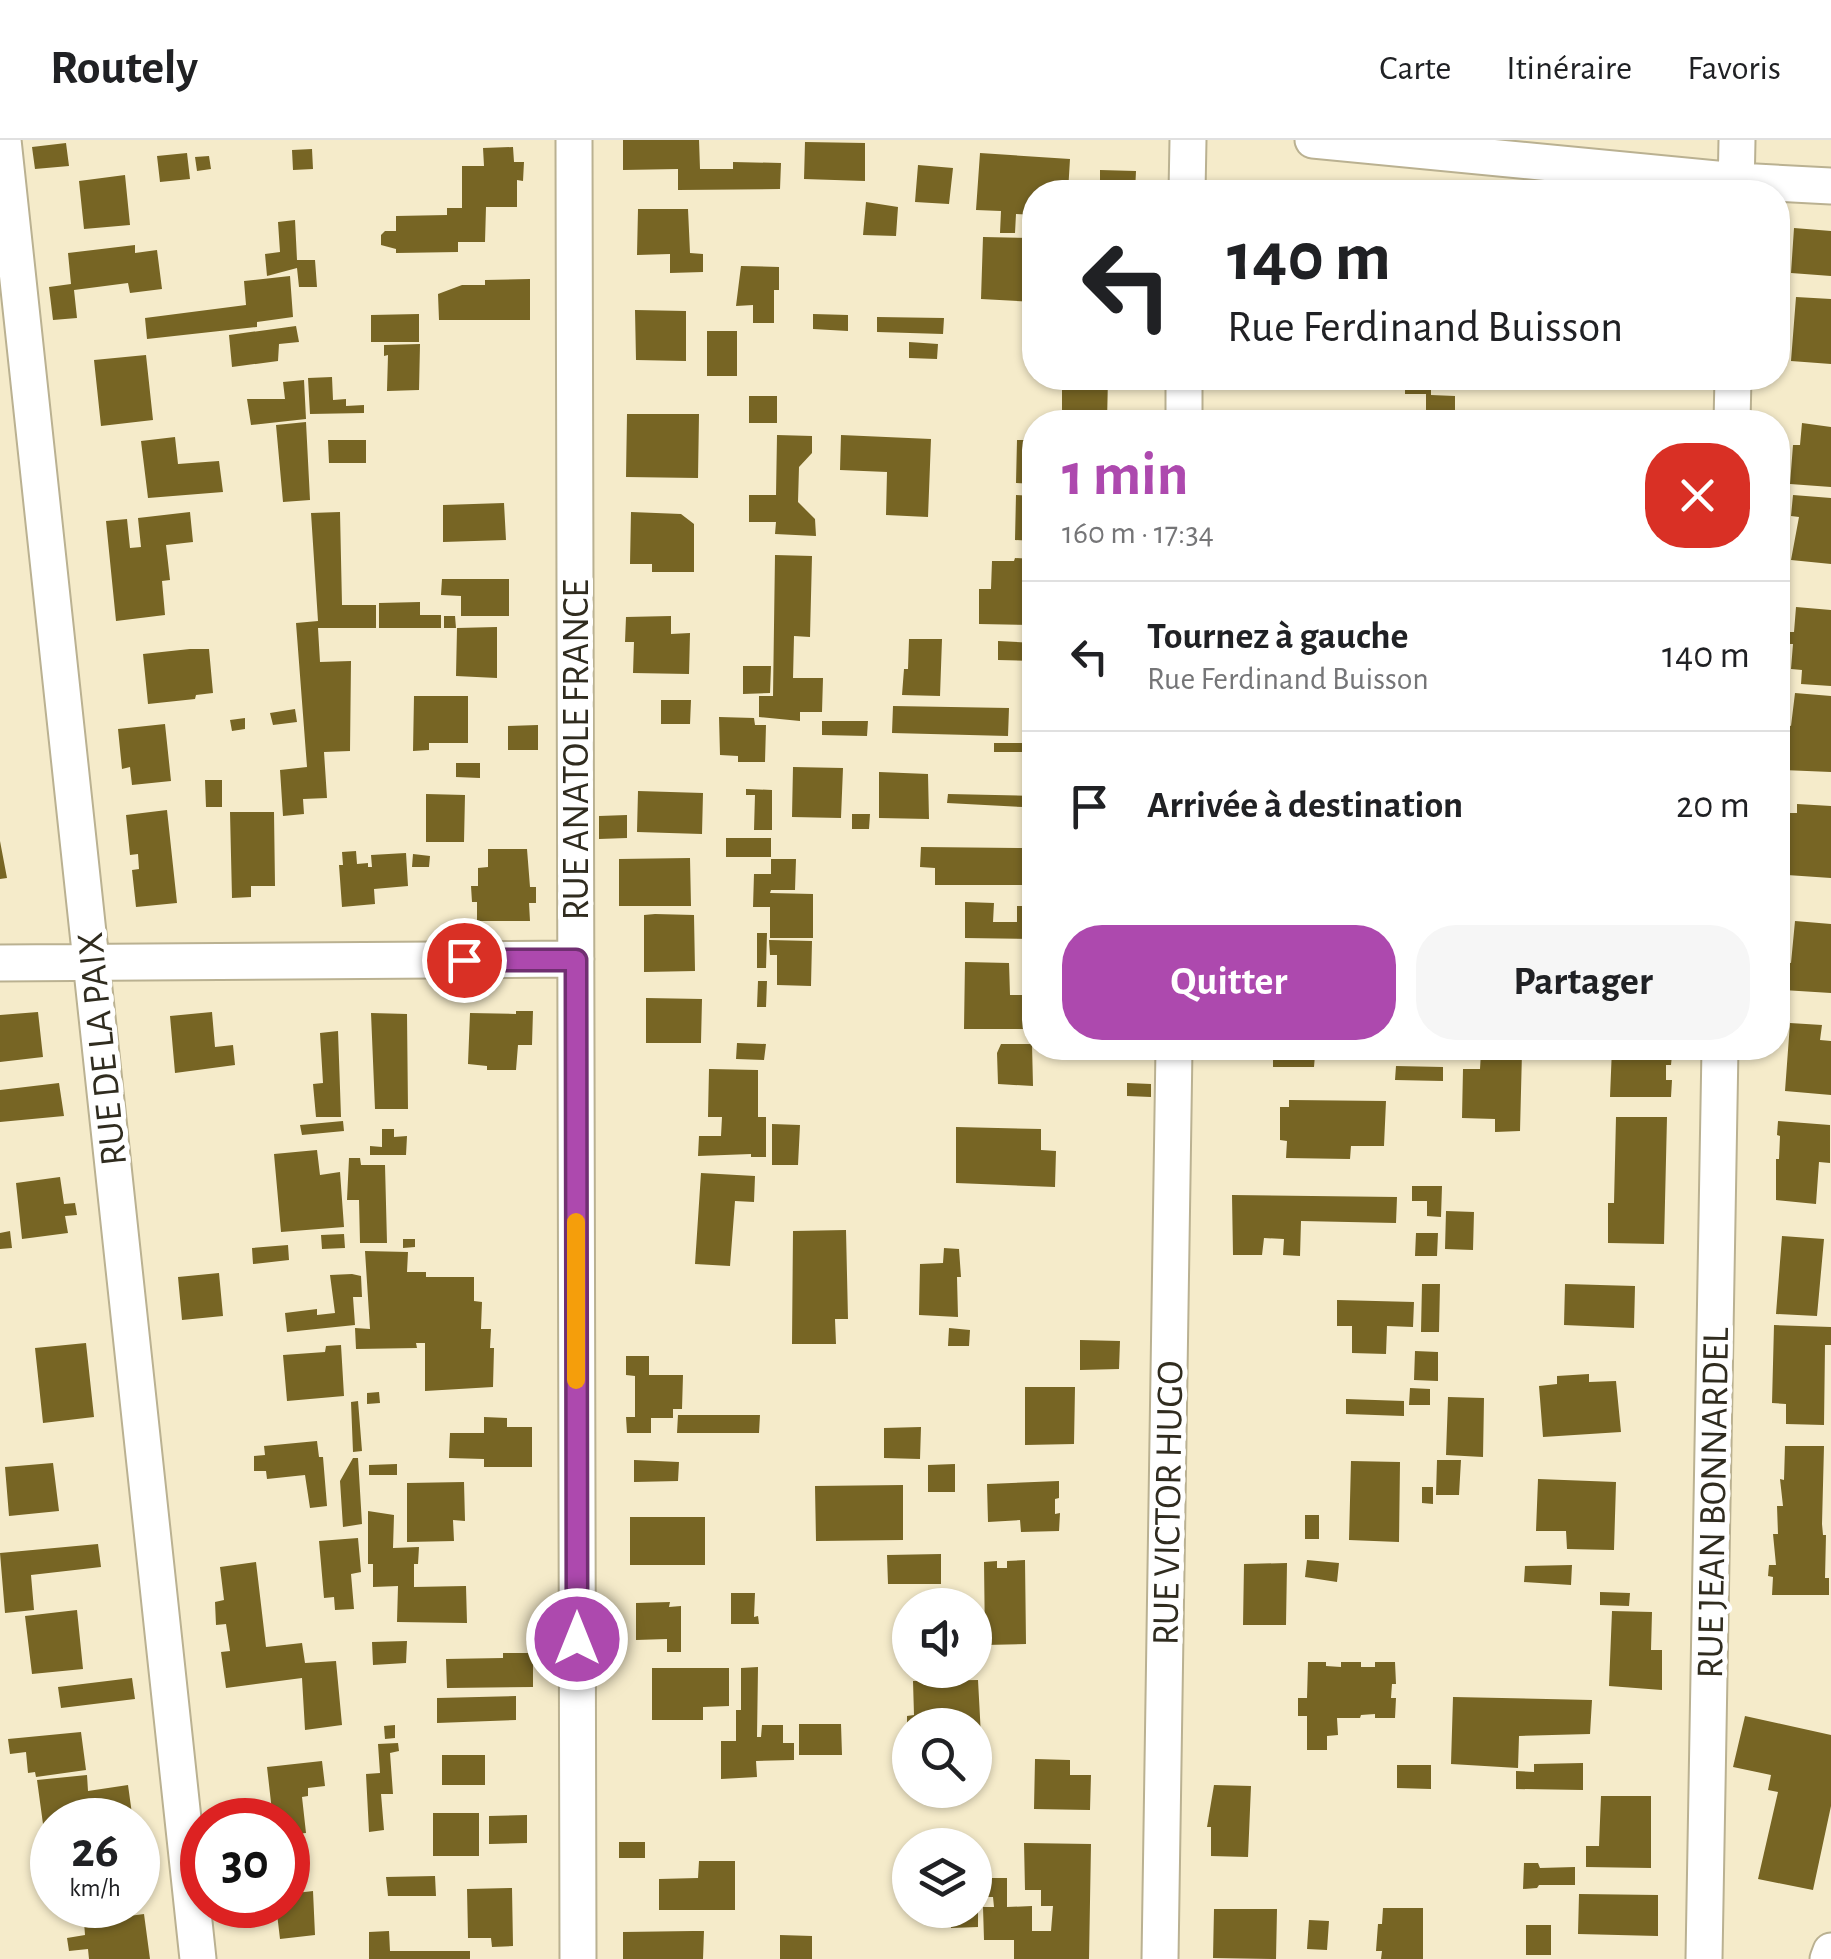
<!DOCTYPE html>
<html lang="fr">
<meta charset="utf-8">
<style>
body{margin:0;font-family:"Alegreya Sans",sans-serif;background:#f6f6f6;color:#202124;height:100vh;display:flex;flex-direction:column;font-size:38px;white-space:nowrap}
*{box-sizing:border-box;margin:0}
p{font-size:32px;color:#757577}
.icon{flex:none;width:55px;height:55px;fill:none;stroke:currentColor;stroke-width:2;stroke-linecap:round;stroke-linejoin:round}
.map{position:relative;flex:1;overflow:hidden}
.side{position:absolute;left:1022px;top:270px;width:768px;height:650px;display:flex;flex-direction:column;background:#fff;border-radius:40px;box-shadow:0 2px 8px #0004}
.side>*{flex:none}
.guide{position:absolute;left:1022px;top:40px;width:768px;height:210px;border-radius:40px;box-shadow:0 2px 8px #0004;background:#fff;color:#202124;overflow:hidden}
.tools{position:absolute;left:892px;top:1448px;display:grid;gap:20px}
.tools a{display:grid;place-items:center;width:100px;height:100px;border-radius:50%;background:#fff;box-shadow:0 2px 8px #0004;font-size:50px}
.speed{position:absolute;left:30px;top:1658px;display:flex;gap:20px;font-size:50px;font-weight:700;text-align:center}
.speed>*{display:grid;place-content:center;width:130px;height:130px;border-radius:50%;background:#fff;box-shadow:0 2px 8px #0004;line-height:1}
.speed small{font-size:25px;font-weight:400}
.speed .limit{border:15px solid #d22;background:#fff;color:#111}
.pin{position:absolute;display:grid;place-items:center;width:85px;height:85px;color:#fff;margin:-42px;border:5px solid #fff;border-radius:50%;box-shadow:0 2px 10px #0007}
.me{position:absolute;width:110px;margin:-55px;rotate:0deg;stroke-linejoin:round;filter:drop-shadow(0 0 8px #0008)}
.turn{display:flex;align-items:center;gap:35px;height:210px;padding:0 40px;font-size:45px}
.turn .icon{width:130px;height:130px;stroke-width:2.5}
.turn b{display:block;font-size:70px;line-height:85px}
.round{display:grid;place-items:center;flex:none;width:105px;height:105px;border-radius:40px;background:#f6f6f6}
.overview{display:flex;align-items:center;justify-content:space-between;height:170px;padding:0 40px}
h1{font-size:60px;font-weight:700;line-height:75px;color:#ad49ae}
.cta{display:flex;gap:20px;margin-top:auto;padding:20px 40px}
.cta a{flex:1;height:115px;border-radius:40px;background:#ad49ae;color:#fff;font-size:40px;font-weight:700;line-height:115px;text-align:center}
.cta a+a{background:#f6f6f6;color:#202124}
ul{padding:0;list-style:none}
li{display:flex;align-items:center;gap:30px;height:150px;padding:0 40px;border-top:2px solid #e0e0e0}
li div{flex:1}
li b{display:block;font-size:38px}
li em{font-style:normal}
header{display:flex;align-items:center;gap:60px;box-sizing:border-box;height:140px;padding:0 50px;background:#fff;border-bottom:2px solid #e0e0e0}
header strong{font-size:48px}
nav{display:flex;gap:55px;margin-inline-start:auto;font-size:35px}
.map>svg:first-child{display:block}
.building{fill:#776524}
.lines{fill:none;stroke-linecap:round;stroke-linejoin:round}
.street-casing{stroke:#bab191;stroke-width:39}
.street{stroke:#fff;stroke-width:35}
.route-casing{stroke:#702f71;stroke-width:25}
.route{stroke:#ad49ae;stroke-width:18}
.slow{stroke:#f59e0b;stroke-width:18}
.labels{text-anchor:middle;stroke-width:10;stroke-linejoin:round;paint-order:stroke}
.street-label{font-size:38px;fill:#302c1f;stroke:#fff}
</style>
<header>
<strong>Routely</strong>
<nav><a>Carte</a><a>Itinéraire</a><a>Favoris</a></nav>
</header>
<div class="map">
<svg width="1831" height="1819" viewBox="0 0 1831 1819">
<rect width="100%" height="100%" fill="#f5ebca"/>
<path class="building" d="M623,0h76l1,29h33v-7l48,1 -1,26 -102,1v-21l-55,1z
M805,2l60,1v38l-61,-2z
M66,3l3,23 -34,3 -3,-22z
M513,7l1,15h10l-1,19 -6,-1v27h-31l-1,35h-27v10l-62,1v-4l-15,-4v-10l4,-4h11v-15l51,-1v-7h15v-42h22l-1,-18z
M312,9l1,20 -20,1 -1,-20z
M187,13l3,26 -30,3 -3,-26z
M980,13l90,6 -2,33h-33v23l-19,-1 -1,19h-15l1,-22 -25,-1z
M209,16l2,13 -14,2 -2,-14z
M918,25l35,3 -4,36 -34,-2z
M1100,30l36,1 -1,21h-35z
M125,35l5,50 -46,4 -5,-48z
M866,62l32,5 -2,29 -33,-1z
M638,69h50l2,44 13,1v18l-33,1v-19l-33,1z
M295,80l2,40h18l2,27h-18l-2,-19 -30,8 -2,-22 15,-2 -2,-30z
M1794,88l37,3v45l-40,-3z
M983,97l52,1v64l-54,-3z
M135,105v8l22,-3 5,39 -32,4 -2,-10 -54,7 3,28 -24,2 -4,-33 22,-3 -3,-31z
M741,126l38,1v23h-5v33h-21v-18l-17,1z
M290,136l3,41 -36,5v5l-110,12 -2,-21 101,-13 -2,-24z
M530,139v41h-91l-1,-26 24,-9h23v-5z
M1796,157l35,2v65l-40,-3z
M635,170l51,1v50l-50,-1z
M419,174v28h-48v-27z
M813,174l35,1v16l-35,-2z
M877,177l67,1 -1,16 -66,-2z
M296,186l3,16 -20,2 -1,17 -46,6 -3,-32z
M707,191h30v45h-30z
M909,202l29,2 -1,15 -28,-1z
M420,204l-1,46 -32,1 1,-36 -4,1v-11z
M146,215l7,65 -52,6 -7,-66z
M332,237l1,23 13,-1v7l18,-1v8l-54,1 -2,-36z
M1062,238h46l-1,44h-45z
M1405,238h26v17l24,1v26h-29v-28h-21z
M304,240l2,39 -55,6 -4,-26h38l-2,-17z
M749,256h28v27h-28z
M1369,272l49,1v9h-65v-8z
M627,274h72l-1,64 -72,-1z
M306,282l4,78 -27,2 -7,-77z
M1802,283l29,4v60l-41,-3 3,-39h7z
M777,295l35,1v17l-13,14 -1,35 17,17 1,17 -41,-2 1,-12h-27v-27h27z
M841,295l90,4 -3,78 -42,-2 1,-43 -47,-2z
M175,297l3,27 41,-3 4,31 -75,6 -7,-57z
M328,300h38v23h-37z
M1017,300h18v44l-19,-1z
M1016,355l19,1v45l-20,-1z
M1793,355l38,3v66l-40,-4 8,-43 -8,-1z
M504,363l2,37 -63,2v-37z
M190,372l3,30 -27,3 4,35 -8,1 3,34 -49,6 -10,-100 21,-2 3,29 11,-1 -3,-29z
M340,372l2,93h34v23h-58l2,34 31,-1 -1,90 -26,1 3,46 -24,1 1,15 -21,2 -3,-46 27,-3 -11,-144 22,-2 -7,-108z
M631,372l50,2 13,10v48h-42v-8h-22z
M775,415l37,1 -2,81 -16,-1 -1,42h30l-1,34h-22v9l-41,-4v-21h14z
M1015,418l20,1v66l-56,-1v-35h12l1,-28h22z
M442,439h67v37h-48v-20l-20,-1z
M420,462v13h21v13h-62v-25z
M1796,467l35,3v76l-30,-2 1,-14 -11,-1 2,-25h-5l1,-12h5z
M444,476h11l1,12h-12z
M671,476v18l19,-1 -1,41 -56,-1 1,-31h-9l1,-25z
M497,487v51l-41,-2 1,-48z
M909,499h33l-2,57 -38,-1 2,-26h4z
M998,501l37,2v18l-37,-1z
M190,509h19l4,44 -17,2 -1,4 -47,5 -5,-50z
M743,526h28l-1,27 -27,1z
M1795,553l36,3v76l-48,-2 2,-46 6,2z
M414,556h54v47h-39v7l-16,1z
M661,560h30l-1,24h-29z
M893,566l116,2 -1,28 -116,-3z
M295,569l2,13 -24,3 -3,-12z
M719,577l35,1 1,7h11l-1,37h-27v-6l-18,-1z
M245,578v11l-13,2 -2,-11z
M822,581h46l-1,15 -45,-1z
M165,584l6,57 -39,4 -2,-18 -8,2 -4,-40z
M538,585v25h-30v-24z
M994,603h31v9h-31z
M456,623h24v15l-24,-1z
M793,627l50,1 -2,50 -49,-1z
M879,632l49,2 1,45 -50,-1z
M205,640h17v27h-16z
M746,649l26,1v40h-18l1,-35h-9z
M638,651l65,2 -1,41 -65,-2z
M426,654l39,1 -1,47h-38z
M948,654l87,2v37l-13,-1 1,-25 -76,-4z
M1797,664l34,2v72l-44,-3 3,-62h7z
M167,670l10,93 -41,4 -4,-37 7,-1 -1,-15 -8,1 -4,-40z
M230,672h44l1,74h-24v11l-19,1z
M852,674h18l-1,15h-17z
M627,675v23l-28,1v-23z
M726,698h45v19h-45z
M0,701l7,37 -7,1z
M921,707l103,1 -2,37h-87v-17l-15,-1z
M488,709h39l3,38h6v16h-7l1,18h-53v-19h-5l-1,-16h7v-18l10,-1z
M356,711l1,13 11,-1v4h4l-1,-12 35,-2 2,33 -34,3 1,15 -33,3 -3,-42h4l-1,-13z
M413,714l17,2 -1,11h-17z
M690,718l1,48h-72v-47z
M771,719h25l-1,31h-24l-1,3 43,1v44h-43v-31h-17l1,-33h17z
M965,762l29,1 -1,19h24v-16h18v33l-70,-1z
M655,774l39,1 1,56 -51,1v-57z
M1795,781l36,3v69l-48,-3 1,-28 7,1z
M757,793h10l-1,35h-9z
M769,800l43,1 -1,45 -34,-1v-30h-7z
M965,822l44,1 1,32h25v34h-71z
M758,841h9l-1,26h-9z
M646,858l56,1 -1,44h-55z
M516,871h17l-1,34h-14l-2,25h-29v-4l-19,-2 2,-51 46,1z
M38,872l5,45 -43,5v-47z
M212,872l3,35 18,-2 2,20 -60,8 -5,-57z
M371,873l36,1 1,95h-33z
M1790,883l32,2 -2,15 11,1v54l-46,-4z
M338,891l3,86h-25l-3,-33 10,-1 -3,-50z
M737,903l29,1 -2,16 -28,-1z
M1001,904h31l1,42 -35,-2 -1,-31z
M1265,908h60v7h-10l-1,12h-41v-16h-8z
M1612,908h54v7h6l-1,10h-5v15h6l-1,17h-61z
M1481,912h41l-2,79 -25,1v-13l-33,-1 1,-49h17z
M1396,926l47,1v14l-48,-1z
M709,929l49,1v47h8v40h-15v-3l-53,2 1,-20h22l1,-19h-14z
M59,943l5,33 -64,6v-32z
M1127,943l24,1v13l-24,-1z
M1289,960l97,1 -2,45h-33l-1,13 -64,-1 1,-17 -7,-1v-33h9z
M1616,977h51l-3,127 -56,-1v-40h6z
M343,981l1,10 -42,4 -2,-10z
M1778,981l52,4v38l-11,-1 -3,42 -40,-4v-41h3l1,-23 -3,-1z
M772,984l28,1 -2,40h-26z
M956,987l85,2v21l15,1 -1,36 -99,-4z
M382,989h12v8l13,-1 -1,19h-36v-9l12,1z
M317,1010l3,25 20,-3 4,55 -63,5 -7,-78z
M349,1018h11l1,7h24l2,78h-27l-1,-43h-12z
M701,1033l54,3 -1,26 -19,-1 -5,65 -35,-2z
M60,1037l4,27 11,-1 2,12 -12,1 3,17 -46,6 -6,-56z
M1412,1046h30l-1,31 -14,-1v-15h-15z
M1232,1055l165,2 -1,26 -95,-2 -1,35 -17,-1 1,-16 -20,-1 -2,17h-29z
M1446,1071l28,1 -1,38 -28,-1z
M846,1090l2,89h-13l1,25h-44l1,-113z
M10,1091l2,17 -12,1v-16z
M1416,1093h22l-1,23h-22z
M344,1094l1,14 -23,1 -1,-14z
M1782,1096l42,3 -7,77 -41,-2z
M403,1099h12v8l-12,1z
M288,1105l1,15 -36,4 -1,-16z
M944,1108l15,1 2,28h-4l1,40 -39,-2 1,-51 23,-1z
M365,1111l43,1 -1,20h19v5h48v24l8,1 -1,27h10l-1,19h4l-1,39 -68,4v-48h-9l1,5 -61,1 -1,-21 15,1z
M219,1133l4,43 -41,4 -4,-43z
M352,1134l9,2 1,21h-9l2,28 -68,7 -2,-19 32,-4v6l18,-2 -5,-38z
M1422,1144h18l-1,48h-18z
M1565,1144l70,2 -1,42 -70,-3z
M1337,1160l77,2 -1,25 -26,-1 -1,28 -34,-1v-27h-15z
M1774,1185l57,2v18h-6l-1,80 -38,-1v-20l-14,-1z
M949,1188l21,2 -1,16h-21z
M1080,1200l40,1 -1,28 -39,1z
M86,1203l8,74 -51,6 -8,-75z
M341,1205l3,51 -57,5 -4,-46 42,-3 1,-6z
M1415,1211l23,1v29l-24,-1z
M626,1216h23v19h34l-1,34h-9v9h-22v15h-24l-1,-16h9v-41l-9,-1z
M1589,1234v8l27,-1 5,51 -78,5 -4,-51 18,-2v-8z
M1025,1247h50l-1,57 -49,1z
M1410,1248l20,1v16h-21z
M379,1252l1,11 -13,1v-11z
M1448,1257l36,1 -1,59 -37,-2z
M1346,1259l58,2v15l-58,-2z
M358,1261l4,50 -9,1 -2,-50z
M678,1275h82l-1,18h-82z
M484,1277l23,1v9h25v40h-48v-8l-35,-1 1,-25h34z
M921,1287l-1,32 -36,-1v-30z
M317,1301l2,16h4l4,49 -17,2 -5,-33 -38,4 -1,-8h-12v-15l11,-1 -1,-9z
M1785,1306h39l-2,78 1,11h3l-1,43h4v17h-57l1,-18 -5,-1 1,-11h7l-3,-31h5l-1,-28h6l-3,-27 4,1z
M353,1318h5l4,66 -19,3 -3,-46z
M634,1320l45,2 -1,19 -44,1z
M1437,1320h24l-2,35h-23z
M1351,1321l49,1 -1,80 -50,-2z
M53,1323l6,48 -50,5 -4,-49z
M397,1324v11h-28v-10z
M955,1324v28h-27v-27z
M1538,1339l78,3 -2,68 -47,-1 -1,-18h-30z
M1059,1341v17l-4,1v15l5,-1 -1,18 -38,1 -1,-12 -32,2 -1,-38z
M464,1342l1,39 -12,-1 1,21 -47,1v-59z
M903,1345v55l-87,1 -1,-55z
M1422,1347h11v17l-11,-1z
M368,1371l26,4 -1,33 26,-1 -1,17h-4v23l52,-1 1,37 -70,-1 1,-36 -25,1v-23h-5z
M1305,1375h14v24h-14z
M630,1377h75v48h-75z
M358,1398l3,34 -10,2 3,35 -19,1 -1,-13 -10,1 -5,-57z
M98,1404l3,23 -70,8 3,35 -29,3 -5,-60z
M941,1414v30h-53l-1,-29z
M1025,1420l1,84 -41,1 -1,-83 13,-1v7h10v-7z
M1307,1420l32,3 -2,19 -32,-5z
M256,1422l10,85 36,-4 3,20 31,-2 6,64 -37,5 -3,-52 -76,10 -5,-36 9,-1 -4,-27 -10,1 -1,-23 9,-2 -4,-33z
M1287,1423l-1,62h-43l1,-61z
M1572,1425l-1,20 -47,-3 1,-16z
M1600,1452l30,1 -1,13 -29,-1z
M731,1453h24l-1,24 4,-1 1,8h-28z
M670,1462l-1,5 12,-1v46h-14v-13l-31,1v-37z
M77,1470l6,59 -51,5 -7,-58z
M1612,1471l40,1 -1,38h11v40l-53,-4z
M899,1488h11v28l-11,1z
M407,1501l-1,22 -33,2 -1,-23z
M503,1513h30v34l-86,1 -1,-29 57,-1z
M1308,1522h18v4l15,1v-5h20v5h14v-5h20l1,22h-4l-1,14h5l-1,20h-20v-4l-14,1 -1,3h-23l1,17 -11,1v14h-20v-34h-9v-18h9z
M758,1527l-1,70h4l1,-12h21v18h11v17l-38,1 1,16 -36,2v-38h15v-31h5v-42z
M652,1528h77v38l-26,1v13h-51z
M132,1538l3,21 -74,9 -3,-21z
M978,1540l3,56h-6v-11h-68v-9l7,-1 -1,-34z
M516,1556v24l-79,3v-25z
M1453,1557l139,3 -2,34 -71,2 -1,32 -67,-4z
M1745,1576l86,19v71l-18,84 -55,-11 20,-87 -10,-2 3,-15 -38,-8z
M799,1584h42l1,31h-43z
M395,1585v13l-10,1 -1,-13z
M81,1592l5,38 -50,7 -1,-5 -7,1 -2,-21 -16,2 -2,-15z
M398,1603l1,8 -9,2 3,41h-12l3,36 -15,2 -3,-58 14,-1 -2,-29z
M442,1615h43v30h-43z
M1035,1619l35,1v15h21l-1,35 -56,-1z
M896,1620h14v11h-14z
M322,1621l3,25 -17,2v8l-6,1 4,36 -18,2v-15h-15l-6,-53z
M1583,1623v27l-67,-1v-18l18,1v-8z
M1397,1625h34v24l-34,-1z
M87,1635l1,16 40,-6 4,29 -89,10 -6,-44z
M1214,1645l37,1 -3,71 -37,-1v-29h-4z
M1601,1656h50v72l-65,-1v-21h13z
M433,1673h46v43h-46z
M527,1675v28l-38,1v-28z
M619,1702h26v16h-26z
M1024,1703l67,1 -2,115h-75v-19h-30l-1,-33h11l-1,-10h-18v-19h32v29l25,-1v25h19l2,-25h-12v-16h-16z
M156,1705l2,15 -10,2 -3,-15z
M52,1715v23l-15,2 -2,-23z
M699,1721h36v49h-76v-31l39,-1z
M1524,1723h14l2,5 35,-1v18h-36l-2,3 -14,1z
M435,1736l1,20h-48l-2,-19z
M903,1739h7v23h-7z
M512,1748l1,58 -21,1 -1,-9h-23l-1,-49z
M313,1751l2,44 -35,4 -4,-34h12v-11z
M1579,1754l79,1v41l-80,-2z
M1383,1768h40v51h-42l1,-8h-6l2,-27h4z
M1214,1769h63l-1,50 -63,-1z
M978,1772v15l-27,1 -1,-15z
M144,1774l6,45h-61l-1,-10 -19,2 -2,-13 18,-3 -1,-13z
M1309,1780l20,1 -2,29 -20,-1z
M1526,1785h25v30h-25z
M389,1791l1,20h80v8h-101v-27z
M693,1791h11l-1,28h-80v-27z
M780,1795l32,1v23h-32z"/>
<g class="lines">
<defs>
<path id="street" d="M3,0l195,1819
M574,0l4,1819
M1313,0l424,41 94,5
M1187,52l1,-52
M1736,52l1,-52
M1184,282v-44
M1732,282l1,-44
M0,823l576,-4
M1160,1819l14,-911
M1704,1819l16,-911
M1828,1819l3,-8"/>
</defs>
<use href="#street" class="street-casing"/>
<use href="#street" class="street"/>
</g>
<g class="lines">
<defs>
<path id="route" d="M464,820h112l1,679"/>
</defs>
<use href="#route" class="route-casing"/>
<use href="#route" class="route"/>
<path class="slow" d="M576,1082v158"/>
</g>
<g class="labels">
<g class="street-label">
<text transform="translate(575 610) rotate(-90)" y="13">RUE ANATOLE FRANCE</text>
<text transform="translate(101 909) rotate(-96)" y="13">RUE DE LA PAIX</text>
<text transform="translate(1167 1363) rotate(-89)" y="13">RUE VICTOR HUGO</text>
<text transform="translate(1712 1363) rotate(-89)" y="13">RUE JEAN BONNARDEL</text>
</g>
</g>
</svg>
<div class="tools">
<a><svg class="icon" aria-label="sound" viewBox="0 0 24 24"><path d="M4 9h4l5-4v14l-5-4H4zM17 9q2 3 0 6"/></svg></a>
<a><svg class="icon" aria-label="search" viewBox="0 0 24 24"><circle cx="10" cy="10" r="6"/><path d="M15 15l6 6"/></svg></a>
<a><svg class="icon" aria-label="layers" viewBox="0 0 24 24"><path d="M12 4l9 5-9 5-9-5zM3 14l9 5 9-5"/></svg></a>
</div>
<div class="speed"><div>26<small>km/h</small></div><div class="limit">30</div></div>
<div class="pin" style="left:464px;top:820px;background:#d93025"><svg class="icon" aria-label="arrive" viewBox="0 0 24 24"><path d="M6 21V4h12l-3 4 3 4H6"/></svg></div>
<svg class="me" style="left:577px;top:1499px" viewBox="-20 -20 40 40"><circle r="17" fill="#ad49ae" stroke="#fff" stroke-width="3"/><path d="M0-11L8 9 0 5-8 9z" fill="#fff"/></svg>
<div class="guide">
<div class="turn"><svg class="icon" aria-label="left" viewBox="0 0 24 24"><path d="M17 20v-9H6M10 6l-5 5 5 5"/></svg><div><b>140 m</b>Rue Ferdinand Buisson</div></div>
</div>
<section class="side">
<div class="overview"><div><h1>1 min</h1><p>160 m · 17:34</p></div><a class="round" style="background:#d93025;color:#fff"><svg class="icon" aria-label="close" viewBox="0 0 24 24"><path d="M6 6l12 12M18 6L6 18"/></svg></a></div>
<ul>
<li><svg class="icon" aria-label="left" viewBox="0 0 24 24"><path d="M17 20v-9H6M10 6l-5 5 5 5"/></svg><div><b>Tournez à gauche</b><p>Rue Ferdinand Buisson</p></div><em>140 m</em></li>
<li><svg class="icon" aria-label="arrive" viewBox="0 0 24 24"><path d="M6 21V4h12l-3 4 3 4H6"/></svg><div><b>Arrivée à destination</b></div><em>20 m</em></li>
</ul>
<div class="cta"><a>Quitter</a><a>Partager</a></div>
</section>
</div>
